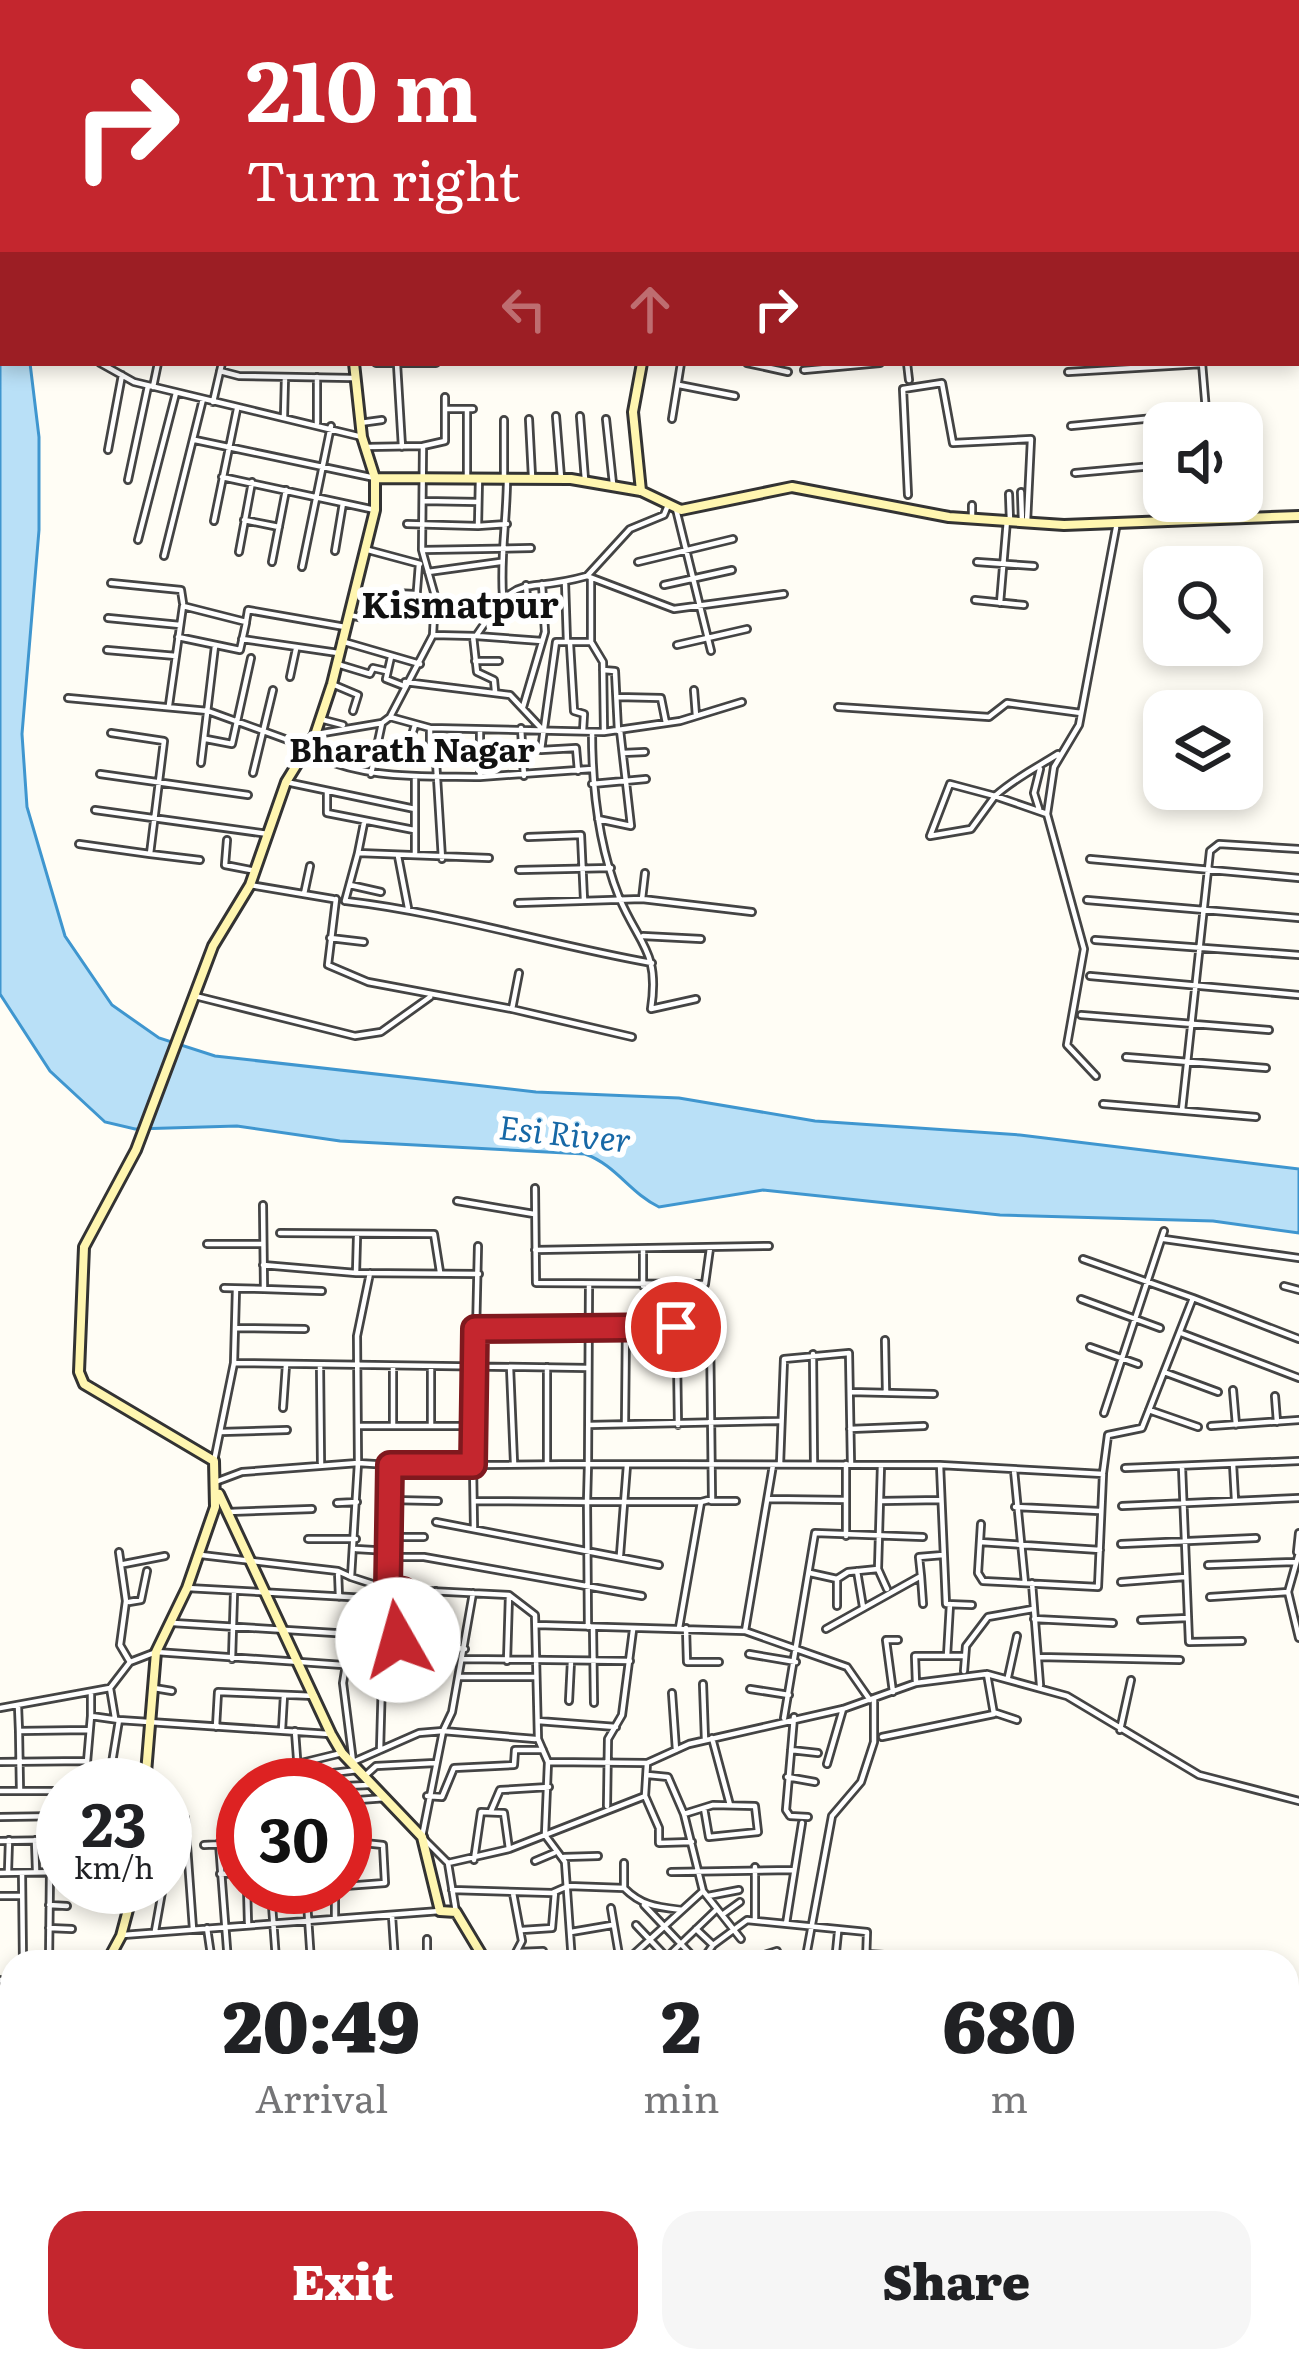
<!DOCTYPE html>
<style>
body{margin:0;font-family:Literata,serif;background:#f6f6f6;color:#202124;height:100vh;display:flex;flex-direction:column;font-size:45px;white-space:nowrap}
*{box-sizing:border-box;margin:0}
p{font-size:39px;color:#757577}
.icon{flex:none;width:66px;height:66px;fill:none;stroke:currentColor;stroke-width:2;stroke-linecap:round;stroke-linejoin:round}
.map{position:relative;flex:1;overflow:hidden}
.details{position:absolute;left:0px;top:1950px;width:1299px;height:423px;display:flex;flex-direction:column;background:#fff;border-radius:36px 36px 0 0;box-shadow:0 6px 18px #0003}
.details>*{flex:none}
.guide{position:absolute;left:0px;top:0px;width:1299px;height:366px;box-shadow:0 6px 18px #0003;background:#c4262e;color:#fff;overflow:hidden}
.buttons{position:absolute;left:1143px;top:402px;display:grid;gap:24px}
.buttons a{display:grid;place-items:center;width:120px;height:120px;border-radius:24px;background:#fff;box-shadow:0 6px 18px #0003;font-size:60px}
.speed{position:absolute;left:36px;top:1758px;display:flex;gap:24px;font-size:60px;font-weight:700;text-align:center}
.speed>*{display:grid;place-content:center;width:156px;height:156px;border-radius:50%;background:#fff;box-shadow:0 6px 18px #0003;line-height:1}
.speed small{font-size:30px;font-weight:400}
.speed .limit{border:18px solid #d22;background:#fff;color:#111}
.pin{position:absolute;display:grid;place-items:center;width:102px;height:102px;color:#fff;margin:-51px;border:6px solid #fff;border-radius:50%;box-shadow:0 3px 12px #0007}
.me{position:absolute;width:132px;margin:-66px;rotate:353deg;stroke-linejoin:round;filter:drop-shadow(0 0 9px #0008)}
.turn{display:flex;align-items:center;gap:42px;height:252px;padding:0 48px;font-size:54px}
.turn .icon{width:156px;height:156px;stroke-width:2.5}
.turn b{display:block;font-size:84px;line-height:102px}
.lanes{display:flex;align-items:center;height:114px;padding:0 48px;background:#0003;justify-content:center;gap:60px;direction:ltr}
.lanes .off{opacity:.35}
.eta{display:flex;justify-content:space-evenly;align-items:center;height:204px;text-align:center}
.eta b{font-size:72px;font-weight:800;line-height:84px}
.button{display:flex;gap:24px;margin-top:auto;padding:24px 48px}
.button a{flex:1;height:138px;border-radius:36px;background:#c4262e;color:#fff;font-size:48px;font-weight:800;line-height:138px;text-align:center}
.button a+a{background:#f6f6f6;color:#202124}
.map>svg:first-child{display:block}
.water{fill:#b9e0f7;stroke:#3f96cf;stroke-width:3}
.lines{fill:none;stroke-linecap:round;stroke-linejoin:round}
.street-casing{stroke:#444;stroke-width:10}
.secondary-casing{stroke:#333;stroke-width:14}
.primary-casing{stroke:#222;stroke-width:15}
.street{stroke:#fff;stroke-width:4.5}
.secondary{stroke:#fff6b0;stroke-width:8}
.primary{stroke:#f9d66b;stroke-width:9}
.route-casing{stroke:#7f191e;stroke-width:30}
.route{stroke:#c4262e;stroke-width:21}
.labels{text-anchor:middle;stroke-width:12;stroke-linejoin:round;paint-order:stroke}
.neighbourhood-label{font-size:33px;font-weight:bold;fill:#111;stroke:#fff}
.water-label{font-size:33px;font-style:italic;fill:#1768a6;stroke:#fff}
.quarter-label{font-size:36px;font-weight:bold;fill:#111;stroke:#fff}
</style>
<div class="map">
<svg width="1299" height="2371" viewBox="0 0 1299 2371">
<rect width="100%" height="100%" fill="#fffdf5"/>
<path class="water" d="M0,217l3,146h27l9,74v93l-17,204 5,73 38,129 47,69 47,33 56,18 321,36 143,6 136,23 205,14 279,34v64l-86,-12 -213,-6 -237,-25 -104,17c-29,-14 -43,-42 -74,-53l-245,-13 -103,-15 -102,3 -30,-7 -55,-51 -50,-77z"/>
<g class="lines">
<defs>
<path id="street" d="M492,0l22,3
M586,0l8,3
M738,0l9,3
M779,0v3
M1060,0l13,3
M1206,0l8,2
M1236,0l1,3
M1136,3l1,-3
M1296,8h3
M1296,40h3
M1296,223h3
M100,363l34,19 228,55
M376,363h60
M747,363l41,9
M907,363l2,17
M1202,363l5,60
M397,364l5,83
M804,370l76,-7
M220,371l19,5 113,2
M1068,372l134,-8
M679,385l56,11
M153,387l5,-24
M213,402l9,-39
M445,409h28
M467,409v69
M284,416l1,-39
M556,416l5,62
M580,416l5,64
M529,419l3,58
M606,419l7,65
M672,419l9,-56
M504,420v57
M317,423v-46
M360,423l22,-3
M1071,426l135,-13
M195,440l180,38
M423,446l22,-5v-44
M367,447l56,-1 -1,104 13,46 -2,39 -43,82 -8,6 -11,51
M108,450l14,-75
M1075,473l89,-8
M222,477l153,33
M128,480l20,-94
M1021,492l1,30
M1009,494l1,27
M908,495l-5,-106 39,-6 11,60 78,-4 -4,83
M423,501l55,1
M1214,501l2,19
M676,509l35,142
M972,518v-13
M244,520l35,7
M214,521l23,-112
M407,524l71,2 1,-48
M478,526l29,-2
M138,540l38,-147
M368,550l52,14
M423,550l108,-2
M335,551l8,-48
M239,552l13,-70
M164,556l39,-157
M272,562l14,-72
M638,562l95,-23
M977,562l57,4
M419,564l-4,51 19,4
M302,567l29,-141
M428,572l72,-10
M587,576l87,33 110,-15
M591,579v63l12,20 1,70
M565,582l2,60
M111,583l70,7 2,13
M526,585l2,28
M664,585l68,-15
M355,593l36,8 4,-8 19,1
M503,597c-3,-42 4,-78 4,-119
M975,600l49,5
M1000,603l7,-83
M349,615l20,4
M108,618l72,7
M433,635l43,1c47,-69 40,-40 111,-60l43,-47 34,-14 4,-10
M473,636l4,36 17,8 1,11
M476,636l66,5
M178,637l62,13 6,-27
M242,639l96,14
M341,641l79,23
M570,644l4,67 10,3 -1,17
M677,645l70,-16
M107,650l69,6
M391,657l-5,22 18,7
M475,661h24
M337,664l33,10 3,-6 13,3
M603,670l12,1 3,60
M290,677l6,-28
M405,682l105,13 30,32
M332,684l26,11 -5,16
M694,690l2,26
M617,697l44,1 5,25
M68,698l140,13 99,36
M169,705l14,-99 63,16 2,-12 97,17
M523,707l22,-75 -3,-48
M838,707l151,10 18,-14 74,10
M390,717l40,11 174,4 76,-11 62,-19
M320,719l23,6
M521,728l3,48
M592,732c0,55 6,112 27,165 20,48 41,54 32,112l45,-10
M317,734l65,-11
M206,739l26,5 19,-86
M378,744l30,4 7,-23
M305,751c57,29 113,25 175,26v-47
M623,753l22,-1
M430,761v-33
M436,761l6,98
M201,763l14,-117
M578,771l-2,-23 -35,2 15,-108h35
M253,773l20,-83
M100,774l148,21
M415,777v78
M480,777l112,-8
M286,782l129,27
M592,784l54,-5
M327,792v21l87,17
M1039,809l-5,-16 6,-24
M95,810l173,24
M1047,814l37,135 -17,96 29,31
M598,819l33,7 -11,-96
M930,836l41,-7 24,-33 52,18 7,-47 25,-42 37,-197
M930,836l20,-52 45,12c20,-18 41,-28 63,-42
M528,837l53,-2 3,65
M227,840l-2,25 31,6
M79,844l71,10 14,-113 -53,-8
M358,853l6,-30
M150,854l50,6
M398,856l10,52
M1090,859l209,19
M519,870l92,-2
M250,885l83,14
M350,885l31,7
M304,894l6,-28
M336,899l-8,66 40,17 144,27 7,-36
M642,899l3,-26
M1087,900l212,18
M345,901l13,-48 131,5
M346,901c103,12 204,44 306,62
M518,903l124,-4 110,13
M643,936l58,3
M330,938l34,4
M1095,940l204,15
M1090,976l209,19
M195,996l160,40 26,-4 49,-35
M512,1009l120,28
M1081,1015l188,15
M1126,1057l140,11
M1103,1104l153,13
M1182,1110l28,-259 9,-7 80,5
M535,1188l1,95 169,1 5,-36
M457,1201l77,13
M263,1205l1,84 58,2
M280,1233l154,1 6,38
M1164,1239l135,19
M207,1244h56
M478,1246l-5,219 115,-1 -1,38h114
M535,1250l234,-4
M643,1250v36
M1083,1259l110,39 -51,130 -34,7 -5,38
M263,1265l93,8 123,1
M356,1273l1,-36
M589,1286l-1,178 352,1 163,9 -5,113 -115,-6 -5,-8 3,-49
M1284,1286l15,4
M676,1287l2,138
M224,1288l40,1
M1193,1298l106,41
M1081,1299l79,29
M235,1328l70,1
M475,1329h235l2,170 -11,3 -22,126
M1181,1333l118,45
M885,1340l1,52
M1090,1347l48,17
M813,1354l1,109
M234,1363l354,5
M320,1366l1,97
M510,1367l4,96
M547,1367v96
M393,1368v58
M1164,1372l54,20
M1233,1390l3,35
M850,1392l84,2
M1275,1396l2,26
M283,1408l3,-43
M1149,1410l49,17
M1104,1413l60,-182
M625,1423l1,-97
M589,1425l190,-4
M358,1426h114
M431,1426v-57
M1211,1426l88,-6
M850,1429l74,-3
M221,1432l66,-2
M214,1461l20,-98 2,-74
M358,1463l32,2 -2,124 -37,-12z
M780,1464l4,-105 65,-6 2,111
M1233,1464l2,36
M390,1465h83l1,64
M881,1465l-3,104 9,20
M940,1465l6,139 26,1
M1182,1467l7,175 53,-1
M1125,1468l174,-7
M1014,1470l11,113
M218,1481l24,-9 116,-9 -1,-127 13,-63
M768,1499l78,1
M391,1500l47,1
M474,1501l113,1 1,125
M711,1501h25
M881,1501l60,-1
M337,1503l20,-1
M1122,1506l177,-8
M1015,1507l84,4
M228,1512l84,-3
M436,1522l223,43
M846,1536v-72
M390,1537h34
M308,1539h48
M980,1542l120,8
M1121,1544l135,-6
M356,1549l34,2
M119,1552l7,49 -6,44 10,17
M1297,1552l2,-19
M1299,1553l-11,39 11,46
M201,1555l137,16
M620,1555l7,-90
M390,1557h34l218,39
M124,1564l41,-8
M1208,1565l87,-3
M857,1571l6,36
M810,1573l27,6
M921,1576l2,28
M1121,1582l64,-5
M1032,1583l8,102
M187,1588l180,10
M473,1593l-21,119 -9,19 92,8
M339,1597l-1,-26 13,6
M1210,1597l78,-5
M129,1602l12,-2 6,-29
M837,1606v-27l11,-7 30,-3
M1034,1619l79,4
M1141,1620l47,-2
M173,1623l178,11 114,15
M537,1625l208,6 102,36 23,33
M593,1628l1,75
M686,1628l1,34h32
M826,1629l95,-53 -2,-19 24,-2
M745,1631l28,-166
M351,1634l-8,49 10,79 66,-29 24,-2 -21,106 26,26
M381,1639l7,-50 121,6 26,20 3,124 10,23 -3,73 20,27 7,100
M398,1639l5,-48
M429,1644l7,-53
M749,1654l47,8
M947,1656l3,-52
M1038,1657l142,3
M232,1659l2,-66
M462,1659l168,2
M507,1661l2,-66
M964,1671l2,-25 22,-29 45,-8
M459,1677h77
M1008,1677l9,-41
M916,1683l-1,-27h49
M703,1684l2,56
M110,1688l5,30
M154,1688l18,3
M750,1689l39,6
M893,1692l-7,-52h12
M672,1693l4,57
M569,1701l2,-40
M18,1706l1,25
M0,1708l110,-20 20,-26 26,-10 187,13
M996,1713l21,7
M91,1716v-23
M794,1717l-8,93 4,6 18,1
M784,1718l31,-185 108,4
M119,1720l210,14
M538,1721l78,6
M216,1727l2,-35 97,4
M282,1730l2,-35
M1120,1730l11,-50
M295,1731l4,54
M882,1737l112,-23 -7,-40
M712,1738l18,67
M380,1750l2,-71
M791,1750l27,3
M0,1762l86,-1
M647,1763l42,-19 154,-35 73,-26 71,-9 80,22 132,79 100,26
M297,1764l45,-11
M827,1764l16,-55
M366,1775l10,-9 59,-3
M648,1775l20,2 16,37 19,77 38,48
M299,1777l59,-7
M787,1777l28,5
M85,1785l6,-69 28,4 -8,49
M345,1786l24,-1
M0,1791h63
M20,1791l-1,-60 69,-1
M427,1796l15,1 12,-29 60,-3 1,-15h28
M645,1796l14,32v15l33,-1
M345,1801l41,-3
M607,1806l1,-67 14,-24 11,-85
M165,1811l20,7 8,111
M491,1811l9,-21 49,-3
M684,1814l29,-9 42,1 3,26 -49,5 -5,-29
M0,1817l63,-1
M35,1840l1,30
M0,1841l63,-1
M345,1841l38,4 2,38 -40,3
M219,1843l9,119
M204,1845l39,-2
M564,1857l34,-1
M474,1860l7,-48 23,1 5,36
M535,1861l19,-8
M624,1863v25c18,18 33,19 58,22
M8,1871l1,-31
M671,1872l123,-2
M0,1873l63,-1
M22,1873l1,89
M220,1874l23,-1
M247,1887l1,36
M306,1887l5,75
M335,1887v32
M452,1890l100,3 16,-7 56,2
M0,1896h22
M708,1896l31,-6
M49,1905l18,1
M644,1905l54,57
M611,1908l8,47h14l70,-64
M456,1912l-8,-49 61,-14 136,-53 2,-33 -98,-1
M722,1915l18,-13
M392,1916l3,46
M755,1921v-54
M786,1924l16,-101
M636,1925l35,37
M49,1928l23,1
M207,1928l5,34
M696,1929l17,16
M522,1930l30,-2 3,-36
M155,1931l10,-56
M571,1932l41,-7
M123,1935l317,-24
M427,1939v23
M518,1952l25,-1
M867,1954l17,1
M276,1960l-4,-55 35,-3
M49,1962l1,-90
M511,1962l11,-21 -9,-48
M662,1962l55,-53
M701,1962l12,-17 34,-25 120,12 -1,30
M743,1962l34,-11
M805,1962l27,-146 29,-34 13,-40v-43
M835,1962l3,-30
M0,1980l12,3
M0,2123l12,1
M625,2371l12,-10
M737,2371l3,-2
M750,2371l6,-10"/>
<path id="secondary" d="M350,0v3
M853,3l2,-3
M375,478l196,1 70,12 40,19 111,-23 157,30 115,8 235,-9
M641,491l-8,-79 9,-49
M219,1494l112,240 11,19 80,84 18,74 16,1 30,50
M145,1785l11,-133 31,-64 28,-81 -1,-46 -130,-77 -5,-12 5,-125 52,-97 77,-204 37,-61 36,-103 29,-47 17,-51 43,-174v-32l-13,-41 -8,-74
M107,1962l14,-26 13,-49
M705,2361l3,10
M17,2371v-10"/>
<path id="primary" d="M0,2195l12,1
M0,2205l12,1
M651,2361l11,10
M665,2361l15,10"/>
</defs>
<use href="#street" class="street-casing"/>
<use href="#secondary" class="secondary-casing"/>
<use href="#primary" class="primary-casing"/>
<use href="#street" class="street"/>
<use href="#secondary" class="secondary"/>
<use href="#primary" class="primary"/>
</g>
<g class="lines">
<defs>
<path id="route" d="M398,1640l5,-49 -15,-3 2,-123h83l2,-136 201,-2"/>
</defs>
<use href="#route" class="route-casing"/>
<use href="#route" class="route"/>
</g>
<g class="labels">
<g class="neighbourhood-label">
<text x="412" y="762">Bharath Nagar</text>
</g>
<g class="water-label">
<text transform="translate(565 1134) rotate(6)" y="12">Esi River</text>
</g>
<g class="quarter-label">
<text x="460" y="618">Kismatpur</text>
</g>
</g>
</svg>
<div class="buttons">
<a><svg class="icon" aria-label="sound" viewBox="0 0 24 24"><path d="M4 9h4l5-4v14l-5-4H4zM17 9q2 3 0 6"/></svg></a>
<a><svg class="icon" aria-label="search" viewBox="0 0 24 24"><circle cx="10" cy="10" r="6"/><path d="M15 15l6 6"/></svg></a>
<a><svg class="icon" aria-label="layers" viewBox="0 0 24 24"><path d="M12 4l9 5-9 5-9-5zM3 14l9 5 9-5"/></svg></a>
</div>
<div class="speed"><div>23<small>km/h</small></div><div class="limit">30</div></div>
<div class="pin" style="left:676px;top:1327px;background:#d93025"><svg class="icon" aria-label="arrive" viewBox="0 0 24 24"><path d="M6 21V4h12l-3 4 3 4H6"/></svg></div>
<svg class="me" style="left:398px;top:1640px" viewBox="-20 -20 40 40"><circle r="19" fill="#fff"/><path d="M0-13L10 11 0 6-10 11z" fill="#c4262e"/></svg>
<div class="guide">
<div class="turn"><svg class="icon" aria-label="right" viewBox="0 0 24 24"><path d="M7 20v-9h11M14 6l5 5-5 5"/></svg><div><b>210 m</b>Turn right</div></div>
<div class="lanes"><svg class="icon off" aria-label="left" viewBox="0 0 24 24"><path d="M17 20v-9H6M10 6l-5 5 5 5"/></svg><svg class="icon off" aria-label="ahead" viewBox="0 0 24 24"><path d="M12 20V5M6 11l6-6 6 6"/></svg><svg class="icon" aria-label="right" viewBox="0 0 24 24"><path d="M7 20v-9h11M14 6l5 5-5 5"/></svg></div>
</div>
<section class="details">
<div class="eta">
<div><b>20:49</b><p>Arrival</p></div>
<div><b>2</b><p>min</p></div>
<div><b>680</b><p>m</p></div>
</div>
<div class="button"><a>Exit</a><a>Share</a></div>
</section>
</div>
